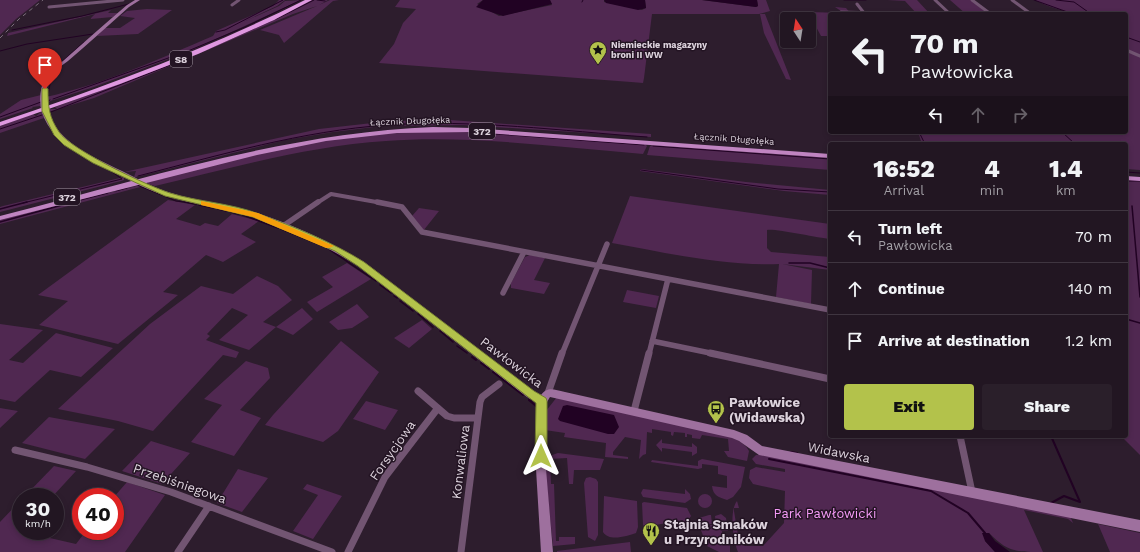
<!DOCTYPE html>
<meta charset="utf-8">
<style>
body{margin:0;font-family:"Work Sans",sans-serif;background:#2a1f2a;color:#f1f3f6;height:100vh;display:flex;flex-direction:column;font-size:15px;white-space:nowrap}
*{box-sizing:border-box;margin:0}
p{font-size:13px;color:#a29fa5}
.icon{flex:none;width:22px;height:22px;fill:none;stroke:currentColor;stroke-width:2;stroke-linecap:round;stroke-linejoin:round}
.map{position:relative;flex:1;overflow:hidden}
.sheet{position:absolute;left:828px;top:142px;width:300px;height:296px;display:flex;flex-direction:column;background:#221622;border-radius:4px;box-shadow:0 2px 6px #0003,0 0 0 1px #3f3540}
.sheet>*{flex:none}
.guide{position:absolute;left:828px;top:12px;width:300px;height:122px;border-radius:4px;box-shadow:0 2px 6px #0003,0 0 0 1px #3f3540;background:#221622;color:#f1f3f6;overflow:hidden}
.needle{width:26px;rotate:348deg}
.tools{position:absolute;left:780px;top:12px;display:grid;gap:8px}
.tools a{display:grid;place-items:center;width:36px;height:36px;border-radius:4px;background:#221622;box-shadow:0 2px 6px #0003,0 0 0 1px #3f3540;font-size:20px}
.speed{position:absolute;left:12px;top:488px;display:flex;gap:8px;font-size:20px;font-weight:700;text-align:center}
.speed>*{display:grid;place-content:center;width:52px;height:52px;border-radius:50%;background:#221622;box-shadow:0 2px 6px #0003,0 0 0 1px #3f3540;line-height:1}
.speed small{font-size:10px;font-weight:400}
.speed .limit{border:6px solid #d22;background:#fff;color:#111}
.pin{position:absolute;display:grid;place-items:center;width:34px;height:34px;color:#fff;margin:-41px -17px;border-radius:50% 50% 50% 0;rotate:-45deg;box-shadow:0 0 4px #0007}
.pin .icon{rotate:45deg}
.me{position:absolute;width:44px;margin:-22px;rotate:0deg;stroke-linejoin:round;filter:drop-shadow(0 0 3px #0008)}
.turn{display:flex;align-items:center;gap:14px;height:84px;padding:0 16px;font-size:18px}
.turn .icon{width:52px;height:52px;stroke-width:2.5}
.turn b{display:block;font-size:28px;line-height:34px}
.lanes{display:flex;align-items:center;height:38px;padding:0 16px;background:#0003;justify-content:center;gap:20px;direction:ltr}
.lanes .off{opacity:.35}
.eta{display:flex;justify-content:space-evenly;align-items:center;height:68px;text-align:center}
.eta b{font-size:24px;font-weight:800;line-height:28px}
.action{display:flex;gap:8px;margin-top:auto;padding:8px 16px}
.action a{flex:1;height:46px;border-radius:4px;background:#b3c24b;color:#111;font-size:16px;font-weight:800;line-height:46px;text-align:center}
.action a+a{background:#2a1f2a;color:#f1f3f6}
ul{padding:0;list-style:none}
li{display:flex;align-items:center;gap:12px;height:52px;padding:0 16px;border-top:1px solid #3f3540}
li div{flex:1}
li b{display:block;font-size:15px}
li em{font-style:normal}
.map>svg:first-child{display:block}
.green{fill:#502851}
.water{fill:#210223}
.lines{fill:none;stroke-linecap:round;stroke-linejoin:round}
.stream-far2{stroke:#210223;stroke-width:1}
.stream-far1{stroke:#210223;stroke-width:1.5}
.stream{stroke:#210223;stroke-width:2}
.street-far3{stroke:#725572;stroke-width:3}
.street-far2{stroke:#725572;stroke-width:4}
.street-far1{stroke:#725572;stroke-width:5.5}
.street{stroke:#725572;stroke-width:7}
.secondary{fill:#9e709e;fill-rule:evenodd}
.primary{fill:#c084c1;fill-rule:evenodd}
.highway{fill:#df97e0;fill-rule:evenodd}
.rail{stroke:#7c6f7c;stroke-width:1;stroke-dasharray:4 4;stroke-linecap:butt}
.route{fill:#b3c24b;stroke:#747e31}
.slow{fill:#f59e0b}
.labels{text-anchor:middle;stroke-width:3;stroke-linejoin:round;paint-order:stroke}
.far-poi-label{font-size:9px;font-weight:bold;fill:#dcd2dc;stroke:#231423;text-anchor:start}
.far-street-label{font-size:9px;fill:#dcd2dc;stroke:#231423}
.shield{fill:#231423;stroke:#a499a4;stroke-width:1}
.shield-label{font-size:10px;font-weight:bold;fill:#dcd2dc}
.near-street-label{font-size:13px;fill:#dcd2dc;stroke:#231423}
.near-poi-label{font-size:13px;font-weight:bold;fill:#dcd2dc;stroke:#231423;text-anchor:start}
.near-park-label{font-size:13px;fill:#f59bf7;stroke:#231423}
</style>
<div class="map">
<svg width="1140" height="552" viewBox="0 0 1140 552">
<rect width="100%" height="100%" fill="#2d1d2d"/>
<path class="green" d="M0,0h40l-24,19 -16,16z
M279,0h6l-8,6 -36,17 38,-17 6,-5 16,-1 -111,51 -96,36 -44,14 -2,2 1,6h8l-2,-2 72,-26 157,-66 28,-15h16l-9,5 11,-5h9l-6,1 -49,42 -5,-8 -19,-5 57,-24 -24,8 -199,84 -46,14 -2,-15c58,-13 113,-38 167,-61l3,-5 57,-25z
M400,0h83l-6,4 22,12 53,-11 -2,-5h54v2l38,8 4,-2 -1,-8h57l54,7 2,-1 -1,-6h9l4,11 -11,3h-107l-8,64 -1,5 -12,-1 -252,-19 15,-19 9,-21 13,-14 -21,-2z
M887,0h30l13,14h-13l-12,-13z
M950,0h21l12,10 10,4h-27z
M1035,0h105v170l-14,-1v-25h-204l-4,-12h208v-118c-36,0 -57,3 -91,-14z
M835,7l11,1 5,6h-21v22h-9l-13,-24 36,1z
M147,9l25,1 -34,24 -41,2 8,-8h15l15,-10 -15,-2 7,-5z
M111,10l-3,3h10l-5,4 -23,2 5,-5 -88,22 1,-3z
M760,14h5l26,66 -5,-1 -22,-46z
M41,95l3,23 -44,15v-7l33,-12 3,2 5,-4 -1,-6 -8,1 1,1 -33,11v-5l21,-14z
M450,120l201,14v3l-188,-12 -81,1 -49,6 -48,8 -149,37h-2l2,-6 -12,1 195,-43 71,-8z
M451,130l194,14 2,2 -4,8c-83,-7 -174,-19 -257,-13 -78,5 -155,27 -231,45l-7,-2v-2l97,-26 114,-22z
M653,145l177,13v12l-183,-15 3,-9z
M641,169l105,13 84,8v5l-46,-4 -144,-20z
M124,177v3l-3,1 -121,31v-5l3,-1z
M1126,180h14v275l-19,-19h5z
M141,185l3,1 -144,38v-5z
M630,196l200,28v15c-11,-1 -57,-11 -63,-9v18l4,4 59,5v13l-48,-6 30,6 -1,34 -35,-7 3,-33c-56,2 -112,-11 -167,-21z
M168,200l27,5 -19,14 24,7 5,-3 13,3 14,-12 27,7 -18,13 15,8 -33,20 -17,-7 -43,37 15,3 -60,49 -79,-19 29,-24 -30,-6z
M419,208l20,3 -16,20 -11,-15z
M530,255l15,3 -11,22 16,3 -6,11 -33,-6v-5l14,-26z
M347,263l24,16 -54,33 -10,-10 26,-15 -11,-10z
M257,276l21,10 14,14 -29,22 13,5 26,-19 11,11 -20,16 -17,-8 -27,23 -30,-10 29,-25 -16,-7 -25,26 3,2 -4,4 33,12 -3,6 -13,-3 -70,76 -35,-10 -60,-12 92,-85 51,-38 32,8z
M627,290l32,6 -3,12 -33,-6z
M357,304l12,13 -17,11 -14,2 -9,-8z
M422,320l10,9 -23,19 -15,-10z
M0,324l43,6 -34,30 14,3 33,-30 57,15 -32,29 -31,-7 -35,32 -15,-3z
M341,341l38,31 -41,59 -15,11 -58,-17 8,-10z
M246,361l22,7 2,10 -30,32 21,8 -27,38 -43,-14 31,-37 -18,-6z
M557,397l165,36c10,5 22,8 27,18l-2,10 -19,-4 -4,-6h5l-1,-12 -26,-4 -2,4 -8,-1v-3l-5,-1v3h-2v-4l-11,-1 -1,4 -2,-1v-3l-19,-3v4l-5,-1 -1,22 -3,1 -4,4 2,-19 -16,-3 -12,15v3l15,2v2l-23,-2 1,-14 -42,-6 1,-4 -20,-3 1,-19z
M366,401l32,9 -13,20 -32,-11z
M0,408l18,3 -18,17z
M49,417l66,12 -30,30 -63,-16z
M662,439v4l30,4v-4l5,4v6l-5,3v-4l-30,-4v4l-6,-7z
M151,441l39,12 -28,31 -40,-13z
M558,453l46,6 -4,11h-26l-1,14h-4l-2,-26 -17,1 1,25h3l2,57h3v-4h16v7l-22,2 -9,-87h6l2,-4z
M756,455h10l304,61 3,7 -5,-4 -44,-9 19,42c-28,0 -35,0 -54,-19l-4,8 10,11h-257c-5,-12 -9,-41 -1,-51l2,7h-5v3l5,30 6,5h18l21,-23 1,-32 -32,-7 -4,-6 1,-8 6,-3 29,5v-3l-29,-5 -4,-5z
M702,459l43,8 -4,20 -8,10 -6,3c-8,-3 -14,-4 -15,-14l15,2v-12l-9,-2v-8l-16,-2v4l-4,1 -47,-7 1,-2 46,6v-5z
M54,466l22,5 -24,26h-28z
M238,469l30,9 -26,34 -25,-9z
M590,477l6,2 2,3v53l-3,6 -7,-4 -4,-54 2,-5z
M127,482l38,13 -40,57h-125v-30l21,-22v31h24l-4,5 35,8 10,-13h29l-1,-34z
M307,484l35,12 -29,43 -20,-8 25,-36 -15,-6z
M643,489l42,5v-5l5,5 1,5 -6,4 -42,-6 -2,-4z
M698 501a7 7 0 1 1 14 0a7 7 0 1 1-14 0Z
M604,496l33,5 1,26 -2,6c-9,3 -27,9 -33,-1z
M644,502l43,6 4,8 -6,9 -2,-5 -33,6v5l-7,-6 -1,-22z
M721,514l5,4 2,13h-6l2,13h6v8h-11l-12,-6 -8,-21v-7l10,-3h2l1,9h-4v5h3l-1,-4h6l-1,-9z
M1098,524l42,9v19h-30z
M630,542l1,10h-74v-1z"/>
<path class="water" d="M483,0h67l2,4 -49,12 -27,-9z
M604,0h41l1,8 -8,2 -32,-7z
M702,0h55l1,6 -2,1z
M567,405l47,10 5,12 -5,7h-6l-48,-13 -2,-2 5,-13z
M982,533h7l6,8 15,11h-15l-10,-11z"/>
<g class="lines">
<path class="stream-far2" d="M317,0l8,1
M844,0h22
M1034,0l39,14
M1056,0l18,2 17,12
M582,2l1,-2
M276,19l38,-19
M12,30l70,-14 47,-12
M216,32l9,-2 58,-30
M1126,37l14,5
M210,48l61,-27
M0,51l27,-7 66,-10
M58,65l26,-23
M43,87l3,-10
M48,96l3,-18 11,-12
M53,99l135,-48 57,-24 56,-27
M48,101l2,-1
M51,112l137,-54
M0,117l41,-15
M0,129l42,-14
M470,132l174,13
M919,132l6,12
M1062,132l13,12
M653,146l177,13
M641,170l137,19 52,3
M1126,172l14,1
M138,176c82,-21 164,-45 249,-51 87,-6 174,6 260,12
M1126,181h14
M137,185l39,16 16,2
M116,191l11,-3
M23,203l99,-24 -10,-7
M69,203l39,-10"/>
<path class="stream-far1" d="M185,202l11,2
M199,205l14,3
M1132,206l8,91
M0,209l27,-7
M218,209l8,2
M231,212l7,2
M243,215l35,13
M0,222l73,-20
M281,229l42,17
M330,250l46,31
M789,263h21l20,5
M380,285l11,8
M394,296l3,2
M400,301l13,10
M418,314l15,13
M1126,319l14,4
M440,331l13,11
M457,346l10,7"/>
<path class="stream" d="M472,357l4,3
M481,363l8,6
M493,372l30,23
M529,400l7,6
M1051,436l29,66 -16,-6 -13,7
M791,452l6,1
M769,459l162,32 37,22 17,20"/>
<path class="street-far3" d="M935,0l15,14
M972,0l16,12
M1012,0l19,14
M857,4l7,9
M232,5l7,-5
M49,7l74,-7
M841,12l74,2
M1126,50l14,6"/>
<path class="street-far2" d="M317,203l14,-9 51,9"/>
<path class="street-far1" d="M377,202l25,5 20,25 408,78
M283,226l35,-24
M503,293l21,-41
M652,341l63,13
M562,354l45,-110
M649,354l19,-75"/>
<path class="street" d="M710,353l120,26
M418,391l29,25 7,2h24
M548,393l14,-40
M634,411l15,-58
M960,436l12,56
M15,450l72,17 84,25 161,60
M178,552l31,-46
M348,552l37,-75 53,-69
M461,552l19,-150 2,-5 17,-13"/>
<path class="secondary" d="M135,0h5l-11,7c-20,18 -40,36 -61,54 -5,4 -15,10 -18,16 -3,6 -4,17 -4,24 4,39 45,55 76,70 16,8 32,17 49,22 28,9 58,11 86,20 37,12 73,29 107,49l169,129 8,4c7,-9 13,-5 24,-3l169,38 13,5 15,11 378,74v12l-381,-77 -20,-14 -7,-3 -182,-41 -3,5 -1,67 7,83h-12l-5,-83 1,-66 -10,-6 -169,-131c-33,-21 -69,-38 -106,-50 -28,-9 -58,-11 -85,-20 -18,-5 -33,-14 -50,-22 -37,-18 -94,-45 -72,-97 3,-6 13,-12 18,-16 21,-19 42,-37 64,-56z"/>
<path class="primary" d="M433,127l38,1 359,26v4l-359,-26 -74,1 -71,8 -69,14 -257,65v-4c143,-37 285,-83 433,-89z
M1126,176l14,1v4l-14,-1z"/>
<path class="highway" d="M305,0h7l-38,20 -76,34 -78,30 -120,42v-4c104,-35 207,-73 305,-122z"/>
<path class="rail" d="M0,38l19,-19 24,-19"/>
</g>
<path class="route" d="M45,87l3,2c0,18 1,28 11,43 12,18 89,54 111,61 29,9 61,10 89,21 36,13 73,28 105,48l170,129 12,7 1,3v55l-2,4 -4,1 -4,-1 -2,-4 1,-53 -178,-137 -23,-15 -82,-34 -88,-21 -72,-33 -29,-18 -10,-10 -12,-24v-22z"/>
<path class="slow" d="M201,201l57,12 76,33 -5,2h-3l-73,-31 -52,-12z"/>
<defs>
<symbol id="sight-pin" viewBox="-11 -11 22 30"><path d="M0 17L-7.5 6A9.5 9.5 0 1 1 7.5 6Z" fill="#b3c24b" stroke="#231423"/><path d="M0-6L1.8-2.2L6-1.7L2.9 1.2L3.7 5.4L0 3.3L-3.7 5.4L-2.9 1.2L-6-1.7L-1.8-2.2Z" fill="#111"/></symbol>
<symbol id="bus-pin" viewBox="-11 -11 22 30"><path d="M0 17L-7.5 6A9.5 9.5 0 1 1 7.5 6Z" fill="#b3c24b" stroke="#231423"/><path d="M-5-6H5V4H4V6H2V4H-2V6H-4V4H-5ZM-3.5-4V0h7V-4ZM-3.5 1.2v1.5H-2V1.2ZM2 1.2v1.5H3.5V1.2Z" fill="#111"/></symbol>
<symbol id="restaurant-pin" viewBox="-11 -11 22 30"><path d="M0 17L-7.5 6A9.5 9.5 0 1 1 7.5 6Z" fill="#b3c24b" stroke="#231423"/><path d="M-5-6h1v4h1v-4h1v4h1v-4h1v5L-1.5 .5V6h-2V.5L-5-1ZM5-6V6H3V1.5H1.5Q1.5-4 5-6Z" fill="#111"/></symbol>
</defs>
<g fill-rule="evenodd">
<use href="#sight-pin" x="588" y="40" width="20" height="27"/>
<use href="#bus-pin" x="706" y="399" width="20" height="27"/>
<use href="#restaurant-pin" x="641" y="521" width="20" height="27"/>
</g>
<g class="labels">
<g class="far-poi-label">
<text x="611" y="48">Niemieckie magazyny<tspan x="611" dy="10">broni II WW</tspan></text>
</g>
<g class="far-street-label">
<text transform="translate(410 121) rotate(-2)" y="3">Łącznik Długołęka</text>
<text transform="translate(734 139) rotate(4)" y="3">Łącznik Długołęka</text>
</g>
<g class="shield">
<rect x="170" y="51" width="22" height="16" rx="3"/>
<rect x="469" y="123" width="26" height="16" rx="3"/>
<rect x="54" y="189" width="26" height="16" rx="3"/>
</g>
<g class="shield-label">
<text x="181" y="63">S8</text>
<text x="482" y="135">372</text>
<text x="67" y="201">372</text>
</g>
<g class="near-street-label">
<text transform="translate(512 362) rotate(37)" y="5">Pawłowicka</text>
<text transform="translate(392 450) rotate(-55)" y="5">Forsycjowa</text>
<text transform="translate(839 452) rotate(11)" y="5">Widawska</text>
<text transform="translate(460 462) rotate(-83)" y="5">Konwaliowa</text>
<text transform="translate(180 483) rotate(19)" y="5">Przebiśniegowa</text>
</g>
<g class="near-poi-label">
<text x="729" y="407">Pawłowice<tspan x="729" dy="15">(Widawska)</tspan></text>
<text x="664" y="529">Stajnia Smaków<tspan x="664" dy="15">u Przyrodników</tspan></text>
</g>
<g class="near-park-label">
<text x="825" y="518">Park Pawłowicki</text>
</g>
</g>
</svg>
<div class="tools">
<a><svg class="needle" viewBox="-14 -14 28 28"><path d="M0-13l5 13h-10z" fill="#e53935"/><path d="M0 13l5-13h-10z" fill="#a29fa5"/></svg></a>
</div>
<div class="speed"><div>30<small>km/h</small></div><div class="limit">40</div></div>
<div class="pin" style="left:45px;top:89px;background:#d93025"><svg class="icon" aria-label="arrive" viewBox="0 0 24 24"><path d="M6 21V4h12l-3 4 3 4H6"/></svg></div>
<svg class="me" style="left:541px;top:456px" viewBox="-20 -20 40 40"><path d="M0-17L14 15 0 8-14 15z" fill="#b3c24b" stroke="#fff" stroke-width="4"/></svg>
<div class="guide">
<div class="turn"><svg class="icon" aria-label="left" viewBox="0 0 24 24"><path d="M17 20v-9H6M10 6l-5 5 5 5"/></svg><div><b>70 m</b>Pawłowicka</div></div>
<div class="lanes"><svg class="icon" aria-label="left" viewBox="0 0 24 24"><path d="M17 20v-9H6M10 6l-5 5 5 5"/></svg><svg class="icon off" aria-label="ahead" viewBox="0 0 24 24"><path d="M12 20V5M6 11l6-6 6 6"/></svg><svg class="icon off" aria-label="right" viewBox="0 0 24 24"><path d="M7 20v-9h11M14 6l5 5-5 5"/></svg></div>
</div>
<section class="sheet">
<div class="eta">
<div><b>16:52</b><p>Arrival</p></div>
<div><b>4</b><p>min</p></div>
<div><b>1.4</b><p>km</p></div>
</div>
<ul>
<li><svg class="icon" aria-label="left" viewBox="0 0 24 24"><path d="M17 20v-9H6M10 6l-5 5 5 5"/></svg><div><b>Turn left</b><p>Pawłowicka</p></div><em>70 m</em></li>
<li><svg class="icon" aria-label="ahead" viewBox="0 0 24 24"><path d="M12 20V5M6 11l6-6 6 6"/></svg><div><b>Continue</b></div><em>140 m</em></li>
<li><svg class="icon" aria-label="arrive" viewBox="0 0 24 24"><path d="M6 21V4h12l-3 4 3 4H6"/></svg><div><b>Arrive at destination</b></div><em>1.2 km</em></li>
</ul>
<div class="action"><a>Exit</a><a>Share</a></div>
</section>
</div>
